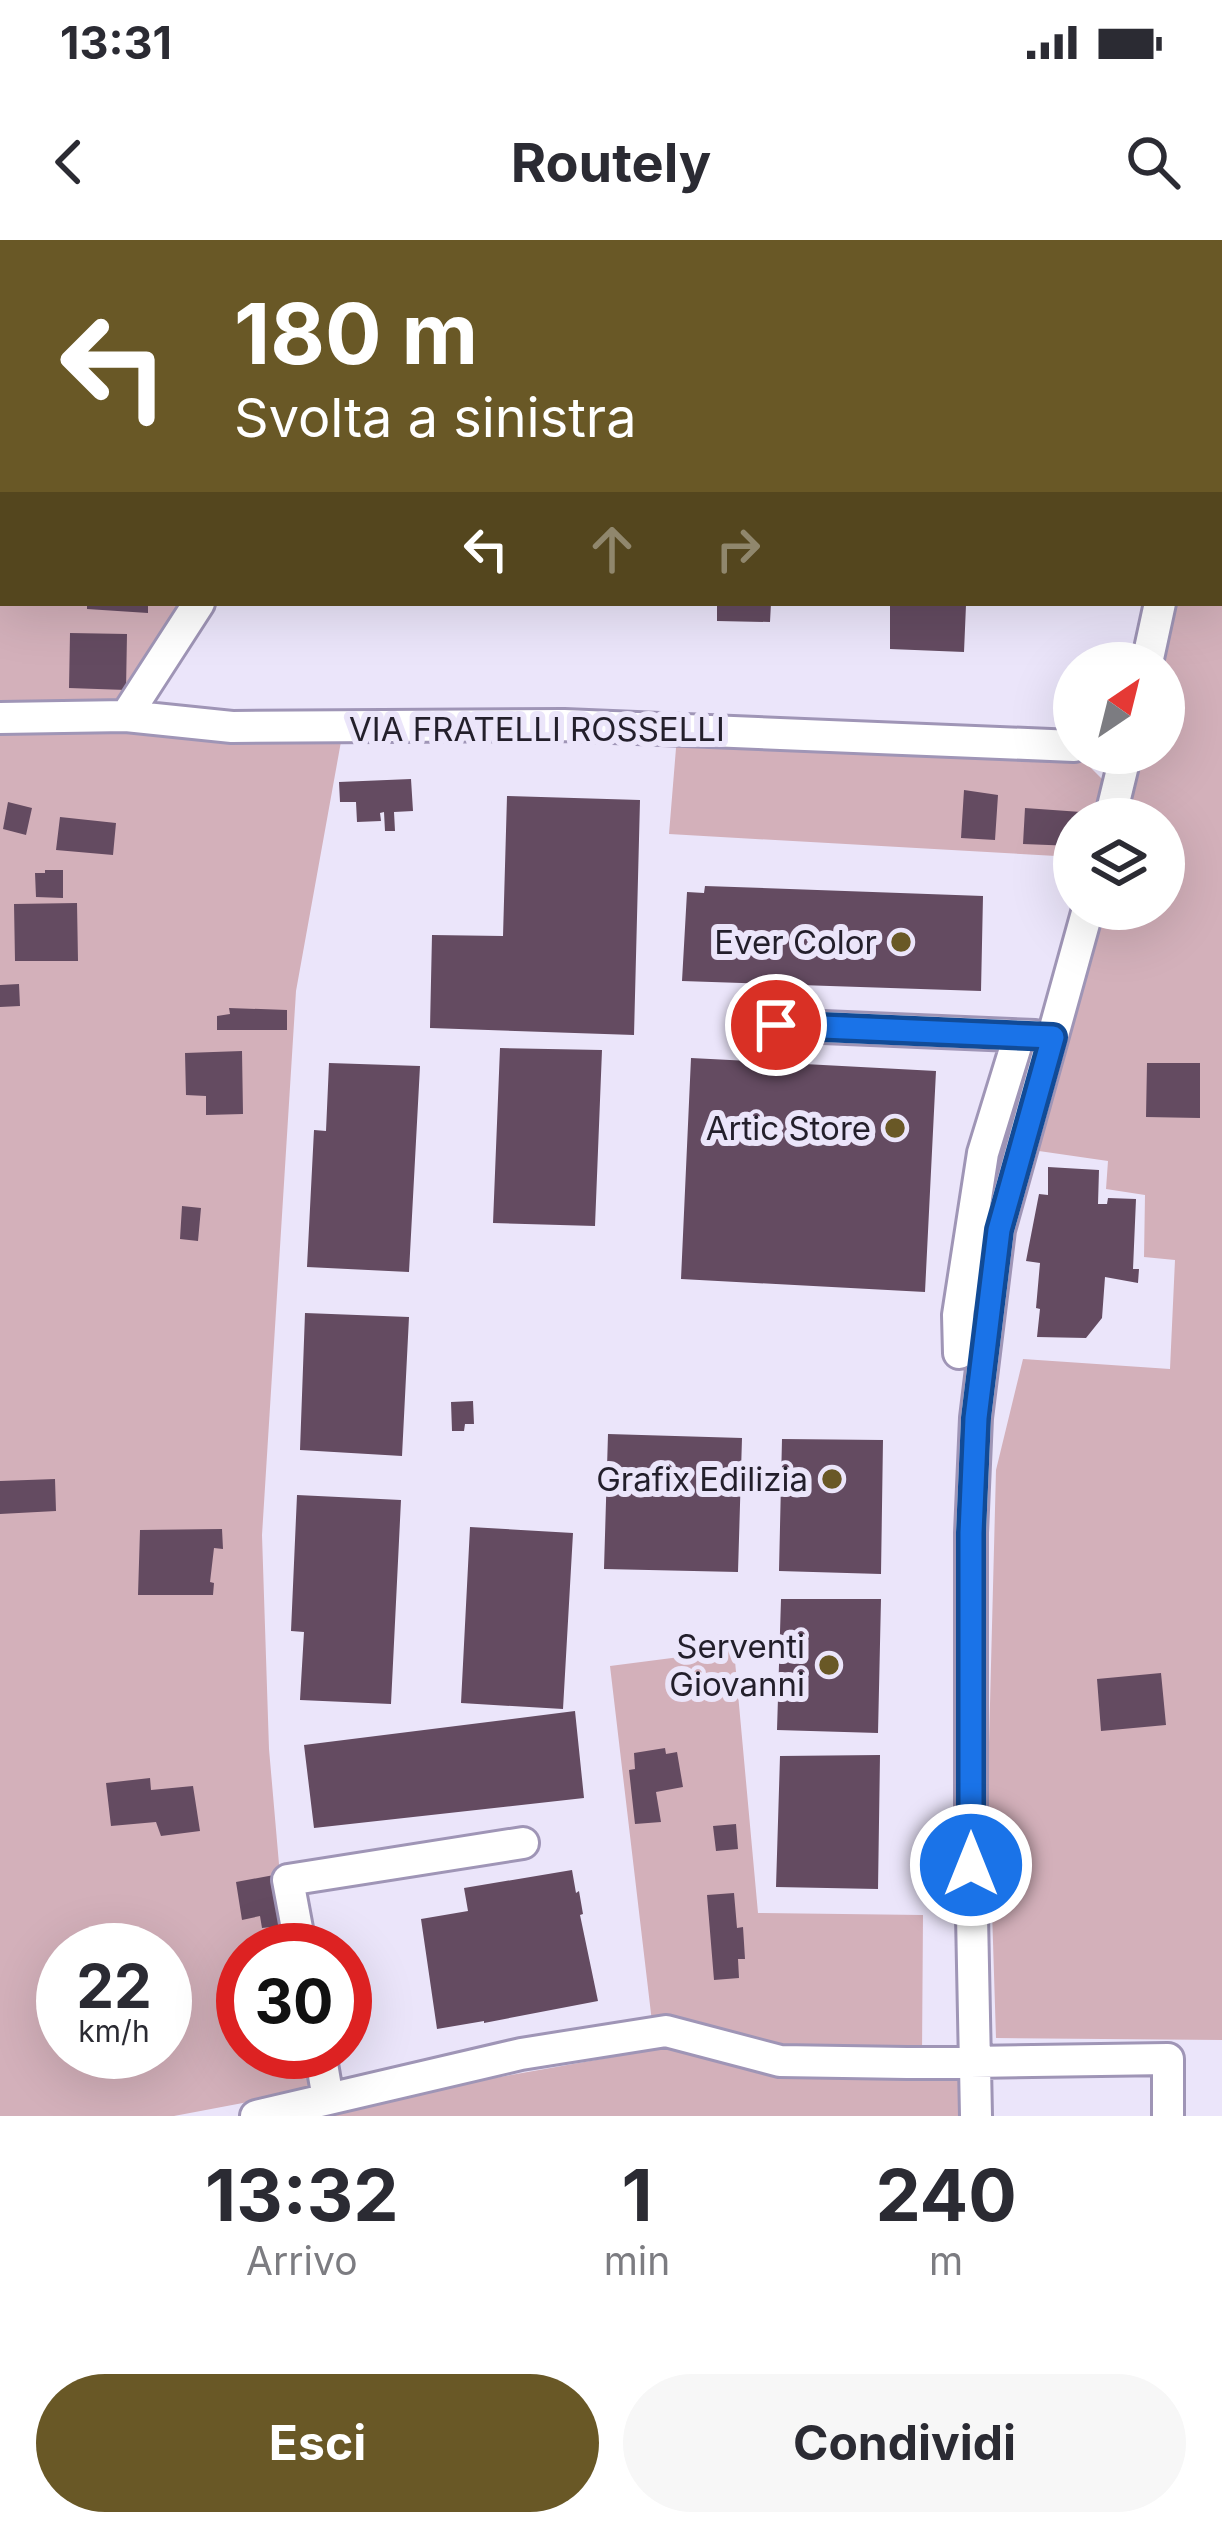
<!DOCTYPE html>
<html lang="it">
<style>
body{margin:0;font-family:Inter,sans-serif;background:#f7f7f7;color:#2b2b33;height:100vh;display:flex;flex-direction:column;font-size:45px;white-space:nowrap}
*{box-sizing:border-box;margin:0}
p{font-size:39px;color:#7c7c81}
.icon{flex:none;width:66px;height:66px;fill:none;stroke:currentColor;stroke-width:2;stroke-linecap:round;stroke-linejoin:round}
.map{position:relative;height:1876px;overflow:hidden}
.sheet{display:flex;flex-direction:column;background:#fff;flex:1}
.sheet>*{flex:none}
.banner{position:absolute;left:0px;top:0px;width:1224px;height:366px;box-shadow:0 12px 48px #0002;background:#695826;color:#fff;overflow:hidden}
.needle{width:78px;rotate:35deg}
.tools{position:absolute;left:1053px;top:402px;display:grid;gap:24px}
.tools a{display:grid;place-items:center;width:132px;height:132px;border-radius:50%;background:#fff;box-shadow:0 12px 48px #0002;font-size:60px}
.speed{position:absolute;left:36px;top:1683px;display:flex;gap:24px;font-size:60px;font-weight:700;text-align:center}
.speed>*{display:grid;place-content:center;width:156px;height:156px;border-radius:50%;background:#fff;box-shadow:0 12px 48px #0002;line-height:1}
.speed small{font-size:30px;font-weight:400}
.speed .limit{border:18px solid #d22;background:#fff;color:#111}
.pin{position:absolute;display:grid;place-items:center;width:102px;height:102px;color:#fff;margin:-51px;border:6px solid #fff;border-radius:50%;box-shadow:0 3px 12px #0007}
.me{position:absolute;width:132px;margin:-66px;rotate:0deg;stroke-linejoin:round;filter:drop-shadow(0 0 9px #0008)}
.turn{display:flex;align-items:center;gap:42px;height:252px;padding:0 36px;font-size:54px}
.turn .icon{width:156px;height:156px;stroke-width:2.5}
.turn b{display:block;font-size:84px;line-height:102px}
.lanes{display:flex;align-items:center;height:114px;padding:0 36px;background:#0003;justify-content:center;gap:60px;direction:ltr}
.lanes .off{opacity:.35}
.eta{display:flex;justify-content:space-evenly;align-items:center;height:204px;text-align:center}
.eta b{font-size:72px;font-weight:700;line-height:84px}
.action{display:flex;gap:24px;margin-top:auto;padding:24px 36px}
.action a{flex:1;height:138px;border-radius:72px;background:#695826;color:#fff;font-size:48px;font-weight:700;line-height:138px;text-align:center}
.action a+a{background:#f7f7f7;color:#2b2b33}
.status{display:flex;justify-content:space-between;align-items:center;height:84px;padding:0 60px;background:#fff;direction:ltr}
.status svg{height:33px;fill:currentColor}
header{display:flex;justify-content:space-between;align-items:center;height:156px;padding:0 36px;background:#fff;font-size:54px;font-weight:700}
.map>svg:first-child{display:block}
.green{fill:#d3b0ba;fill-rule:evenodd}
.building{fill:#644b61}
.lines{fill:none;stroke-linecap:round;stroke-linejoin:round}
.minor-casing{stroke:#9f95b6;stroke-width:36}
.minor{stroke:#fff;stroke-width:30}
.route-casing{stroke:#114b97;stroke-width:30}
.route{stroke:#1a73e8;stroke-width:21}
.poi-dot{fill:#695826;stroke:#ebe5fa;stroke-width:4.5}
.labels{text-anchor:middle;stroke-width:12;stroke-linejoin:round;paint-order:stroke}
.street-label{font-size:33px;fill:#231f2b;stroke:#ebe5fa}
.poi-label{font-size:33px;fill:#231f2b;stroke:#ebe5fa;text-anchor:end}
</style>
<div class="status"><b>13:31</b><svg viewBox="0 0 49 12"><path d="M0 12V9h3v3zM5 12V6h3v6zM10 12V3h3v9zM15 12V0h3v12zM26 1h20v11H26zM47 4h2v5h-2z"/></svg></div>
<header><svg class="icon" aria-label="back" viewBox="0 0 24 24"><path d="M15 5l-7 7 7 7"/></svg>Routely<svg class="icon" aria-label="search" viewBox="0 0 24 24"><circle cx="10" cy="10" r="6"/><path d="M15 15l6 6"/></svg></header>
<div class="map">
<svg width="1222" height="1876" viewBox="0 0 1222 1876">
<rect width="100%" height="100%" fill="#ebe5fa"/>
<path class="green" d="M0,0h712v3h-709v360h188l-69,106 -122,-5z
M1192,0h30v1800l-226,-2 -8,-256 8,-312 27,-111 147,10 5,-109 -31,-3 1,-62 -39,-6 2,-28 -76,-11 70,-241h62v-90h-38l15,-66h23v-90h-4l12,-60h49v-360h-29z
M29,487l313,9 -46,255 -34,544 7,214 10,115 12,86h-48v102h62l6,38 -137,26h-174v-1385zM63,1710h102v102h-102z
M677,496l401,19 25,25 -8,39h-21v38l-405,-23z
M734,1410l24,263 165,2 -1,140 -141,-2 -129,-31 -42,-356z
M669,1807l300,22 1,47h-690z"/>
<path class="building" d="M87,363h61v10l-61,-4z
M717,363h54l-1,19 -53,-1z
M890,365h76l-2,47 -74,-3z
M70,393l57,1 -1,56 -57,-2z
M411,539l2,32 -19,1 1,19h-10l-1,-19 -4,1 1,8 -24,1 -1,-20h-16l-1,-20z
M964,550l34,5 -3,45 -34,-2z
M507,556l133,4 -6,235 -204,-7 2,-93 71,1z
M8,562l24,6 -6,27 -23,-6z
M1025,568l56,4 -1,7h-6v27l-51,-2z
M60,577l56,6 -3,32 -57,-5z
M45,630h18v28l-27,-1 -1,-24h10z
M705,646l278,10 -2,95 -299,-10 5,-89 17,1z
M77,663l1,58h-63l-1,-57z
M19,744l1,22 -20,1v-22z
M229,768l58,2v20h-70v-14l13,-2z
M500,808l102,2 -7,176 -102,-3z
M242,811l1,63 -37,1v-19l-20,-1 -1,-42z
M691,818l245,13 -11,221 -244,-13z
M329,823l91,3 -11,206 -102,-5 7,-137 12,1z
M1147,823h53v55l-54,-1z
M1048,927l51,3 -1,34h9l1,-6 28,1 -3,70h6l-1,14 -33,-6 -3,41 -16,20 -49,-1 3,-28 -4,-1 4,-45 -14,-2 13,-67 9,1z
M182,966l19,2 -3,33 -18,-2z
M305,1073l104,4 -7,139 -102,-6z
M473,1161l1,23h-9l-1,7h-12l-1,-29z
M608,1194l134,4 -4,134 -134,-3z
M782,1199l101,1 -2,134 -102,-3z
M55,1239l1,32 -56,3v-33z
M297,1255l104,5 -10,204 -91,-4 4,-68 -13,-1z
M470,1287l103,6 -10,176 -102,-6z
M222,1289l1,20 -9,-1 -4,34 4,1 -1,12h-75l2,-65z
M781,1359h100l-3,134 -101,-3z
M1161,1433l5,52 -65,6 -4,-52z
M575,1471l9,87 -270,30 -10,-83z
M665,1508l1,6 11,-2 6,35 -27,5 5,30 -26,2 -6,-54 6,-1 -1,-16z
M880,1515l-2,134 -102,-2 4,-131z
M150,1538l1,12 42,-4 7,45 -39,5 -5,-14 -45,4 -5,-43z
M736,1584l2,25 -22,2 -3,-25z
M572,1630l4,23 3,-2 4,23 -3,1 18,86 -114,22v-2l-47,8 -16,-110 47,-8 -4,-23z
M274,1635l7,51 -19,2 -2,-12 -18,4 -6,-38z
M734,1653l3,35 6,-1 2,32h-7l1,19 -25,2 -7,-85z"/>
<g class="lines">
<defs>
<path id="minor" d="M719,3v-3
M1180,3l1,-3
M1147,423l13,-60
M126,476l73,-113
M0,478l126,-2 106,11 332,-2 510,21
M1110,579l16,-66
M776,785l259,11
M959,1113l-1,-38 25,-162 36,-117
M301,1710l-13,-70 235,-37
M320,1812l8,47
M256,1876l265,-62 145,-23 114,30 127,2 261,-4v57
M976,1876l-5,-251v-332l5,-115 23,-188 89,-321"/>
</defs>
<use href="#minor" class="minor-casing"/>
<use href="#minor" class="minor"/>
</g>
<g class="lines">
<defs>
<path id="route" d="M776,785l277,12 -54,193 -23,188 -5,115v332"/>
</defs>
<use href="#route" class="route-casing"/>
<use href="#route" class="route"/>
</g>
<g class="poi-dot">
<circle cx="901" cy="702" r="12"/>
<circle cx="895" cy="888" r="12"/>
<circle cx="832" cy="1239" r="12"/>
<circle cx="829" cy="1425" r="12"/>
</g>
<g class="labels">
<g class="street-label">
<text x="537" y="501">VIA FRATELLI ROSSELLI</text>
</g>
<g class="poi-label">
<text x="877" y="714">Ever Color</text>
<text x="871" y="900">Artic Store</text>
<text x="808" y="1251">Grafix Edilizia</text>
<text x="805" y="1418">Serventi<tspan x="805" dy="38">Giovanni</tspan></text>
</g>
</g>
</svg>
<div class="tools">
<a><svg class="needle" viewBox="-14 -14 28 28"><path d="M0-13l5 13h-10z" fill="#e53935"/><path d="M0 13l5-13h-10z" fill="#7c7c81"/></svg></a>
<a><svg class="icon" aria-label="layers" viewBox="0 0 24 24"><path d="M12 4l9 5-9 5-9-5zM3 14l9 5 9-5"/></svg></a>
</div>
<div class="speed"><div>22<small>km/h</small></div><div class="limit">30</div></div>
<div class="pin" style="left:776px;top:785px;background:#d93025"><svg class="icon" aria-label="arrive" viewBox="0 0 24 24"><path d="M6 21V4h12l-3 4 3 4H6"/></svg></div>
<svg class="me" style="left:971px;top:1625px" viewBox="-20 -20 40 40"><circle r="17" fill="#1a73e8" stroke="#fff" stroke-width="3"/><path d="M0-11L8 9 0 5-8 9z" fill="#fff"/></svg>
<div class="banner">
<div class="turn"><svg class="icon" aria-label="left" viewBox="0 0 24 24"><path d="M17 20v-9H6M10 6l-5 5 5 5"/></svg><div><b>180 m</b>Svolta a sinistra</div></div>
<div class="lanes"><svg class="icon" aria-label="left" viewBox="0 0 24 24"><path d="M17 20v-9H6M10 6l-5 5 5 5"/></svg><svg class="icon off" aria-label="ahead" viewBox="0 0 24 24"><path d="M12 20V5M6 11l6-6 6 6"/></svg><svg class="icon off" aria-label="right" viewBox="0 0 24 24"><path d="M7 20v-9h11M14 6l5 5-5 5"/></svg></div>
</div>
</div>
<section class="sheet">
<div class="eta">
<div><b>13:32</b><p>Arrivo</p></div>
<div><b>1</b><p>min</p></div>
<div><b>240</b><p>m</p></div>
</div>
<div class="action"><a>Esci</a><a>Condividi</a></div>
</section>
